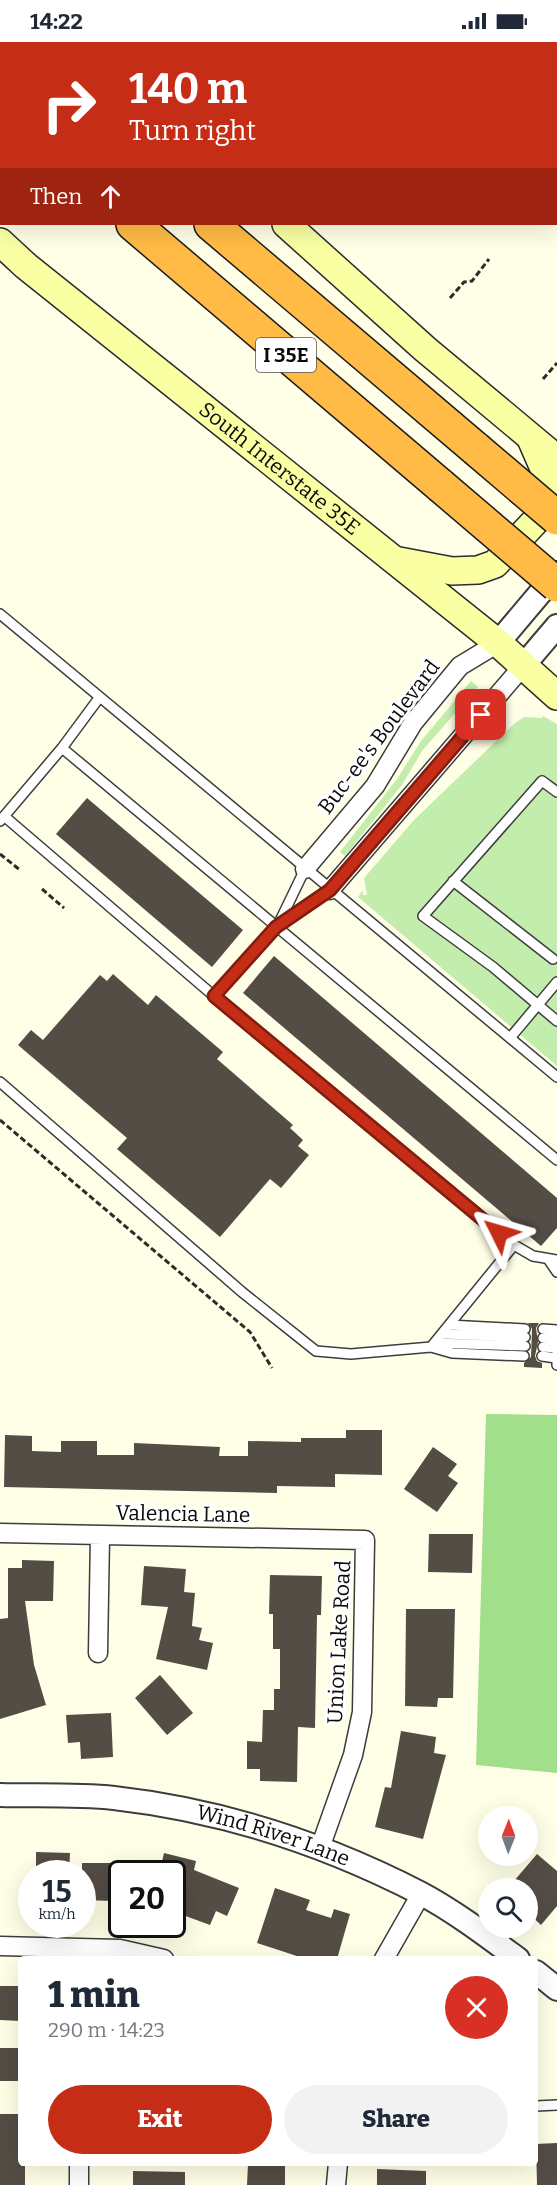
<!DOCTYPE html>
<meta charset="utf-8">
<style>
body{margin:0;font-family:Bitter,serif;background:#f2f2f3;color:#1f2937;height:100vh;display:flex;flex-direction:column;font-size:22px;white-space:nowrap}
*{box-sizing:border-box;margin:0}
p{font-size:20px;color:#747a83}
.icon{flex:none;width:33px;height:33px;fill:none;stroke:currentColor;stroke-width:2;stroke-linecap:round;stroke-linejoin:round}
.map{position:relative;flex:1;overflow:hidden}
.panel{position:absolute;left:18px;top:1914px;width:520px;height:210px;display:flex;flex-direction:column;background:#fff;border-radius:6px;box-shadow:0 6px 24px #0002}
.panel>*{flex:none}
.banner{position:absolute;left:0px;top:0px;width:558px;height:183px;box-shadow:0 6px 24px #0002;background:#c62d16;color:#fff;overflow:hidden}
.needle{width:39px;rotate:1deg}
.buttons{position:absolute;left:478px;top:1764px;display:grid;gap:12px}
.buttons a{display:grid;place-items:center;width:60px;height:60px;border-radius:50%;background:#fff;box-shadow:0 6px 24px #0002;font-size:30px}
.speed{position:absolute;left:18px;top:1818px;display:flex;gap:12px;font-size:30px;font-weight:700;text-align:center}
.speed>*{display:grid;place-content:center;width:78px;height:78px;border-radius:50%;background:#fff;box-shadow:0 6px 24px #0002;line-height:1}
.speed small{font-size:15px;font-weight:400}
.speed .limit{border:3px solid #111;border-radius:9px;background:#fff;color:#111}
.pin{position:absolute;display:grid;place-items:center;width:51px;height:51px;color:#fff;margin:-26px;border-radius:12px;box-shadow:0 3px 9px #0006}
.me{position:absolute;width:66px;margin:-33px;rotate:310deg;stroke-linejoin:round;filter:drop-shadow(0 0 4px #0008)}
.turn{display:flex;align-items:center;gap:21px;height:126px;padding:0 30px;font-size:27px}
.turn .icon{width:78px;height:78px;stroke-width:2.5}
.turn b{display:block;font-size:42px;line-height:51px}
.then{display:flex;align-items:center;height:57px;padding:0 30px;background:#0003;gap:12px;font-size:22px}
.round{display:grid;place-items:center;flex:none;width:63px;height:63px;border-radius:32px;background:#f2f2f3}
.overview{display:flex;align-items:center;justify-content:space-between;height:102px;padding:0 30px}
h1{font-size:36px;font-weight:800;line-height:45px}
.button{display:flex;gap:12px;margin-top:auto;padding:12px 30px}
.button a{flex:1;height:69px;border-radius:36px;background:#c62d16;color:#fff;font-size:24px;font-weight:800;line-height:69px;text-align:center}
.button a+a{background:#f2f2f3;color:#1f2937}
.status{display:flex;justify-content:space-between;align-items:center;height:42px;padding:0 30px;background:#fff;direction:ltr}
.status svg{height:16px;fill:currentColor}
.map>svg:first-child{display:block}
.green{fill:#c3edad}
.forest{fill:#a2df8b}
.building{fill:#544d45}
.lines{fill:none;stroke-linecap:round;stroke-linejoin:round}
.service-casing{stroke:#3d3d3d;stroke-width:12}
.minor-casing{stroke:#3d3d3d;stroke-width:21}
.tertiary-casing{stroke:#3d3d3d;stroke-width:26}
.secondary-casing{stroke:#2c2c2c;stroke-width:30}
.motorway-casing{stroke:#1b1b1b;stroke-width:36}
.path{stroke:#2c2c2c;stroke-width:3;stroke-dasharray:6 3;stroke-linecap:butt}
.service{stroke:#fff;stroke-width:9}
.minor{stroke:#fff;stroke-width:18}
.tertiary{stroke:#fff;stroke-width:22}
.secondary{stroke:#f9ffa2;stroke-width:27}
.motorway{stroke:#ffbb45;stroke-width:33}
.motorway-bridge-casing{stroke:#1b1b1b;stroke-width:36;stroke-linecap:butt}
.motorway-bridge{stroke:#ffbb45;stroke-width:33}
.route-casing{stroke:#811d0e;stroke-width:15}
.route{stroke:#c62d16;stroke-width:10}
.labels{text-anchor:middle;stroke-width:6;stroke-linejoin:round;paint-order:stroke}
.shield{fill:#fff;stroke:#545454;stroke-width:1.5}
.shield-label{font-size:20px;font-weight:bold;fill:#0a0a0a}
.street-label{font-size:21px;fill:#0a0a0a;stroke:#fff}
</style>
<div class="status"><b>14:22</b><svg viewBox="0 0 49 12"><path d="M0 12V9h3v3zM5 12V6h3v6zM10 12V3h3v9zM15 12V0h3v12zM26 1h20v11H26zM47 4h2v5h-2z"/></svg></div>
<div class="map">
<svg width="557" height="2143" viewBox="0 0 557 2143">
<rect width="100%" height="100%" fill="#ffffe7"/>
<path class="green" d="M471,639l7,6 -56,64 -20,34 -57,71 -5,-4 57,-73 24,-38z
M543,674l14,8v342l-199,-169 5,-7v5h4l-3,-17 50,-58 101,-97 9,-6 18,1z"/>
<path class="forest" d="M486,1372l71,1v358l-81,-8z"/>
<path class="building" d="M87,756l156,132 -31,37 -156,-133z
M274,914l283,242v30l-16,18 -298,-253z
M113,932l35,31 8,-10 67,57 -6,7 76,66 -3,3 13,12 -5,6 11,9 -28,33 -11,-9 -50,58 -103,-88 10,-11 -109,-93 13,-15 12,10 57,-65 7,6z
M528,1281h11l-3,5 2,14 -3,14 2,5 5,2v5l-18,-1v-4l7,-6 1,-28z
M346,1388h36v45l-47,-1v13l-58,-1v7l-273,-6 1,-52 27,1v15l29,1v-11h36v14h37v-12l86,4 -1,9h29v-15l53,1v-4h45z
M433,1405l24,17 -9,12 10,7 -21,29 -33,-23z
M429,1492h44l-1,39 -44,-1z
M22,1518l32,1 -1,40h-28l9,64 12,40 -46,14v-100l8,-1v-50h14z
M144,1524l42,3 -2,23 11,1 -3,33 10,2 -3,12 14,3 -6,27 -51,-11 12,-52 -27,-2z
M270,1533l52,1 -1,39h-4l-2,113 -17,-1 -1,55 -37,-1v-12h-13v-28l15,1 1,-32h11v-21h6v-40h-7v-35h-4z
M406,1567h49l-2,89h-15l-1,9 -32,-1z
M160,1633l33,38 -26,22 -32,-37z
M111,1671l2,44 -32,2 -1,-17 -12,1 -2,-28z
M401,1689l35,6 -2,16 12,2 -23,84 -48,-12 10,-40 6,1z
M36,1810l34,1 -1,21h-33z
M164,1811l32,8 -2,9 45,18 -12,28 -11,-5 -6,14 -38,-14v-37h-13z
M537,1812l20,17v35l-16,19 -13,-12v-25h-20z
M82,1821h31v38l-31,-1z
M275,1846l35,12 -4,10 25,8 3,-9 16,5 -13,45h-31l-49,-16z
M0,1944h21v35l-21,-1z
M0,2006h21v33h-21z
M0,2072h21v52h4v19h-25z
M557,2101v42h-20l-1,-41z
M248,2122l37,1v20h-38z
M377,2127l49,2v14h-49z
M133,2129l52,1v13h-52z"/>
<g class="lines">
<defs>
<path id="service" d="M0,572l557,463
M62,706l495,412
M557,750l-15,-11 -119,135 70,51 64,54
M4,774l210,180 300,249
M0,779l62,-73 37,-50
M453,839l100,78
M278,883l27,-56
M214,954l62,-69 54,-37
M510,996l47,-56
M0,1040l242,210 74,59 35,3 80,-7 83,-102 19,11 24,4
M548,1217l9,13
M449,1283l76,4
M543,1287l14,1
M442,1292l83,3
M543,1296l14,1
M435,1301l90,3
M557,1303v20
M431,1305l21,6 72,3
M543,1305l14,1
M542,1314l14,2
M536,2064l21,-1"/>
<path id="minor" d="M305,827l70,-83 38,-63 47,-57 38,-23
M330,848l193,-224
M0,1491l365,7 -3,172 -9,43 -33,93
M98,1611l2,-117
M0,1904l120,3 44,10
M384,1917l37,-65
M79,2143v-22
M336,2143l2,-22"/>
<g id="tertiary">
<path d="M498,601l59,-70"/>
<path d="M523,624l34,-40"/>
<path id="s1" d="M0,1753c37,1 76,-1 114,3 106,12 211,46 306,95 34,18 67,43 98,66"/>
<path d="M536,1930l21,17"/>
</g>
<g id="secondary">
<path d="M286,182l139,125 132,110"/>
<path id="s2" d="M0,200l26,24 472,377 59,53"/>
<path d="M399,519l53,10 26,-1 17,-6 48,-51 4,-22 -2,-20 -13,-30"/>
</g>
<path id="motorway" d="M8,0l2,2
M98,0l2,2
M0,61l2,1
M133,182l308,262
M211,182l265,225"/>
</defs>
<use href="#service" class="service-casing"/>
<use href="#minor" class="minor-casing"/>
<use href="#tertiary" class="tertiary-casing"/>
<use href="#secondary" class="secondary-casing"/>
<use href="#motorway" class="motorway-casing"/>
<path class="path" d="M434,0l2,2
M372,2l2,-2
M556,45l1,1
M556,116h1
M450,256l14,-16 8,-1 17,-22
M543,337l14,-16
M0,812l20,16
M42,847l22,19
M0,1078l250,212 22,36"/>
<use href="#service" class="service"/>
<use href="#minor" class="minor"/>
<use href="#tertiary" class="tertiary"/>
<use href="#secondary" class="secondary"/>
<use href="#motorway" class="motorway"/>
<defs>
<path id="motorway-bridge" d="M476,407l81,69
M441,444l116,99"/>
</defs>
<use href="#motorway-bridge" class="motorway-bridge-casing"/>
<use href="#motorway-bridge" class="motorway-bridge"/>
</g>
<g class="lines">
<defs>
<path id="route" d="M481,673l-151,175 -54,37 -62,69 285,237"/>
</defs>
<use href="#route" class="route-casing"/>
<use href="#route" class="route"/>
</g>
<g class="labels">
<rect class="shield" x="256" y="296" width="60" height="34" rx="4.5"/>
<g class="shield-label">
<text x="286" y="320">I 35E</text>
</g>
<g class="street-label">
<text dy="7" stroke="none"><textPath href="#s2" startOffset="360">South Interstate 35E</textPath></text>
<text transform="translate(379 695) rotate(-53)" y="7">Buc-ee's Boulevard</text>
<text transform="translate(183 1472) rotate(1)" y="7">Valencia Lane</text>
<text transform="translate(339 1600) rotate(-87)" y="7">Union Lake Road</text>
<text dy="7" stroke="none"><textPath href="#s1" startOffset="278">Wind River Lane</textPath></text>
</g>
</g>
</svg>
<div class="buttons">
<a><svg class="needle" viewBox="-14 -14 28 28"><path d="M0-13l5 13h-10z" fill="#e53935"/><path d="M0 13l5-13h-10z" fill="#747a83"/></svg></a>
<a><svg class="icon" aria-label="search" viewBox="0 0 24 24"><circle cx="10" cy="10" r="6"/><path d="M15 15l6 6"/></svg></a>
</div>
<div class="speed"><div>15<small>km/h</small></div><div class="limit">20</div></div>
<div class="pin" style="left:481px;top:673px;background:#d93025"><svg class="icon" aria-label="arrive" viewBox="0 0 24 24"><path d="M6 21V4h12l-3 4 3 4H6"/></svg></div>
<svg class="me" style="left:499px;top:1191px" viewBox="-20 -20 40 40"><path d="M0-17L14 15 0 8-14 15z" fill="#c62d16" stroke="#fff" stroke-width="4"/></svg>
<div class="banner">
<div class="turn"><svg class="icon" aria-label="right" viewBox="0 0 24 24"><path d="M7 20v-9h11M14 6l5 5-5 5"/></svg><div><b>140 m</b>Turn right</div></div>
<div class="then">Then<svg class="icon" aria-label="ahead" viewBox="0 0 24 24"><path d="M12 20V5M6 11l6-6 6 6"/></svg></div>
</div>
<section class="panel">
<div class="overview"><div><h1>1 min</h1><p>290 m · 14:23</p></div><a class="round" style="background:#d93025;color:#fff"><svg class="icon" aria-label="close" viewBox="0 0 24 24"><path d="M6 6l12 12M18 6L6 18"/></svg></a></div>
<div class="button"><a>Exit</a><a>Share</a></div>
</section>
</div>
